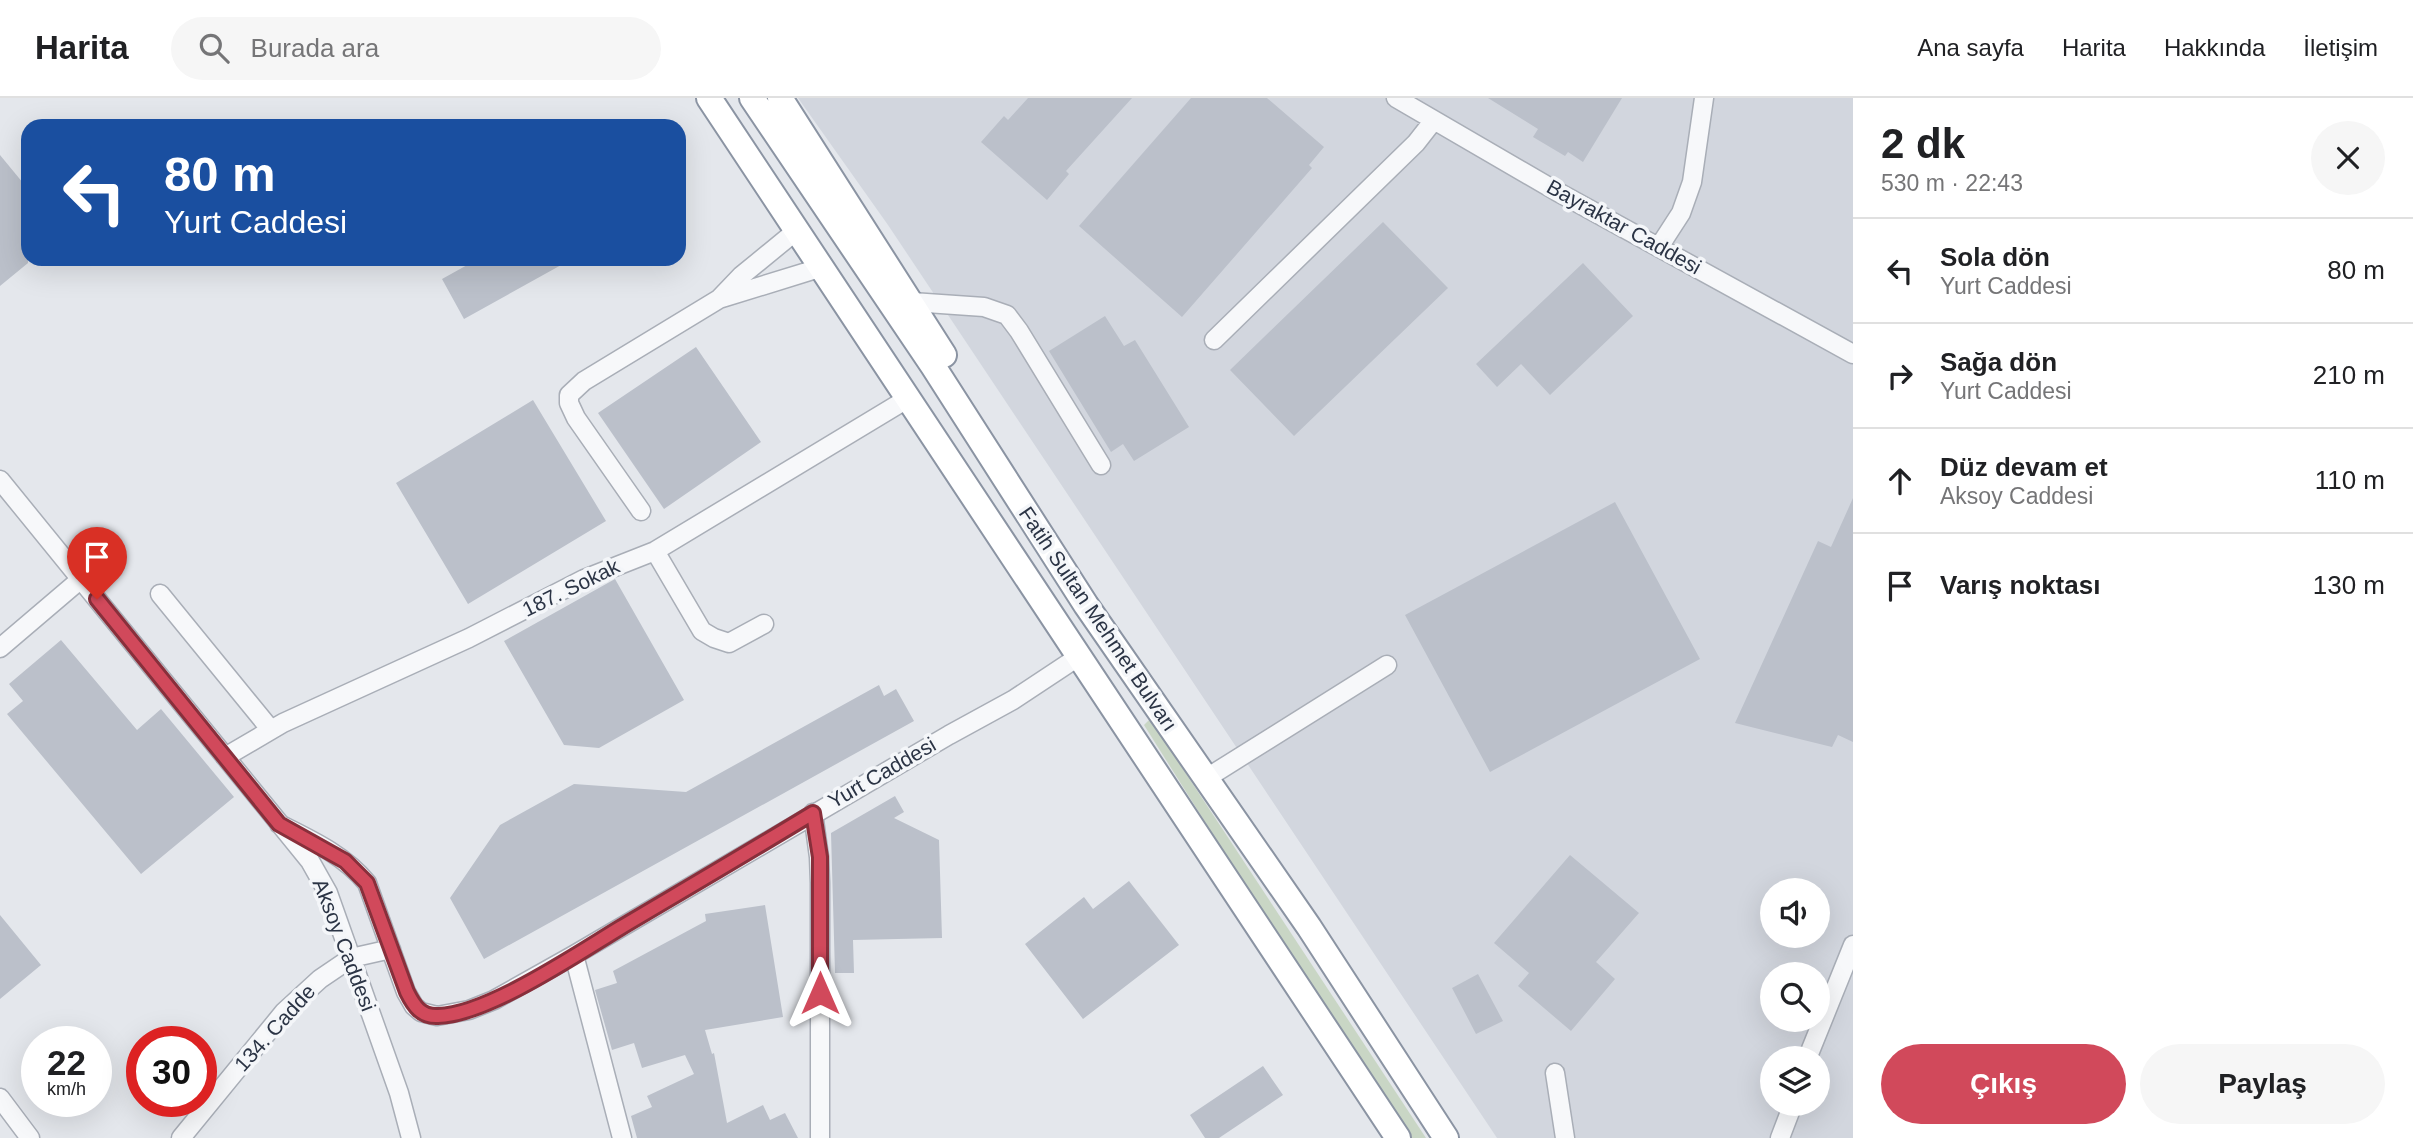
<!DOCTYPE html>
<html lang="tr">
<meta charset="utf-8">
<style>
body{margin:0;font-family:Helvetica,sans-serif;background:#f6f6f6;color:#202124;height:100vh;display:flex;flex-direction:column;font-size:26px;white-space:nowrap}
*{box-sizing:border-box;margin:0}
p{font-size:23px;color:#757577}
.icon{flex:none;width:38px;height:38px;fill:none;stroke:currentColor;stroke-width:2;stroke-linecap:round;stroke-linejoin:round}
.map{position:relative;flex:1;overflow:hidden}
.details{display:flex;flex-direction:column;background:#fff;width:560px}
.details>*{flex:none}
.hud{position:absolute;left:21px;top:21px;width:665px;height:147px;border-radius:21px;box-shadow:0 7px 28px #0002;background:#1a4fa0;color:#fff;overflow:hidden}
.controls{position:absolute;left:1760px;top:780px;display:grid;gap:14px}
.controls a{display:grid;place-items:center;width:70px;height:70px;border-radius:50%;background:#fff;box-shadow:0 7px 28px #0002;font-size:35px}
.speed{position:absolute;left:21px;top:928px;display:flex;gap:14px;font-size:35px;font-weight:700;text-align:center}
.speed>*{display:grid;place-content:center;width:91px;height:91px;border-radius:50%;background:#fff;box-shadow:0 7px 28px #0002;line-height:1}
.speed small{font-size:18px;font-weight:400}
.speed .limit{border:10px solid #d22;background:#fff;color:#111}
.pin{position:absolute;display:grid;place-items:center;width:60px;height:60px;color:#fff;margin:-72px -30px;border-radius:50% 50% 50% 0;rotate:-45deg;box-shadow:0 0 7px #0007}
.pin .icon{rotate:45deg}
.me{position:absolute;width:77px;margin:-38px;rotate:0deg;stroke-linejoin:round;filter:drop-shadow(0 0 5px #0008)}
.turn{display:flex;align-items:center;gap:24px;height:147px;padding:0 28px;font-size:32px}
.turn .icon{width:91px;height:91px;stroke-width:2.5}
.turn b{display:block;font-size:49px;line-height:60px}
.round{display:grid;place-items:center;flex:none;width:74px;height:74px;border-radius:37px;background:#f6f6f6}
.overview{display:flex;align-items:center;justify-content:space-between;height:119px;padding:0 28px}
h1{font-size:42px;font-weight:700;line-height:52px}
.cta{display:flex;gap:14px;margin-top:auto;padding:14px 28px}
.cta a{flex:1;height:80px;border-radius:42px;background:#d1495b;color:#fff;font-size:28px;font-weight:700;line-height:80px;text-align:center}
.cta a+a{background:#f6f6f6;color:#202124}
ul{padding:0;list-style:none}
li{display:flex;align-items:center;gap:21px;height:105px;padding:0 28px;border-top:2px solid #e0e0e0}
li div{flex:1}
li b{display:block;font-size:26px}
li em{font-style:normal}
header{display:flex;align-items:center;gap:42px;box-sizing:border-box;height:98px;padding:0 35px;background:#fff;border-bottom:2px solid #e0e0e0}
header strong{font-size:33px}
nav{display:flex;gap:38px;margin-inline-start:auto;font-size:24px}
.search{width:490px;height:63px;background:#f6f6f6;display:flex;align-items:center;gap:18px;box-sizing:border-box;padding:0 24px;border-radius:38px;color:#757577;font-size:26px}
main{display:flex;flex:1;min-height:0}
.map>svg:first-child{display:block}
.built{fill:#d2d6de;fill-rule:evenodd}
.green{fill:#c9d6c5}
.building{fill:#bbc0ca}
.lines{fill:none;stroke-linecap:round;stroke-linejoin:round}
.minor-casing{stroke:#a9aeb7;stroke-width:21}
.highway-casing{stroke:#8b94a3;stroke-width:28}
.minor{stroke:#f7f8fa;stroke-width:18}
.highway{stroke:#fff;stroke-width:24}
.route-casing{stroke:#882f3b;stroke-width:18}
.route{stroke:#d1495b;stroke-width:12}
.labels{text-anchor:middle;stroke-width:7;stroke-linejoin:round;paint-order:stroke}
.street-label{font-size:21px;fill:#2b3445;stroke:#f4f6f9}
</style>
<header>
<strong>Harita</strong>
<div class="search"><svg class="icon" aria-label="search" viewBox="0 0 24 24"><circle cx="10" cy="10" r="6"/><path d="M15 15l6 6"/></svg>Burada ara</div>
<nav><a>Ana sayfa</a><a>Harita</a><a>Hakkında</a><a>İletişim</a></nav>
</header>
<main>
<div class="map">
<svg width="1853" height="1040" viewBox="0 0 1853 1040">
<rect width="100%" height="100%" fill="#e4e7ec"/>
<path class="built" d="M798,0h1055v1040h-356l-609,-913zM1773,793h45v45h-45zM1773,877h45v45h-45zM1773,961h45v45h-45z"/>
<path class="green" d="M1150,621l276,419h-15l-165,-251 -102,-162z"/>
<path class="building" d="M1028,0h104l-66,73 3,3 -22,26 -66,-58 23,-26 4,4z
M1191,0h76l57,49 -15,18 3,3 -130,149 -103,-91z
M1488,0h134l-39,64 -15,-10 -3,4 -32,-19 5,-8z
M0,57l28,34v74l-28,23z
M1383,124l65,66 -154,148 -64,-66z
M478,161h94l-108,60 -22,-40z
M1583,165l50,53 -83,79 -29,-31 -24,23 -21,-23z
M1105,218l19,30 11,-6 54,87 -55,34 -11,-17 -12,8 -62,-101z
M696,249l65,95 -97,67 -66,-96z
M533,302l73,121 -138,83 -72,-121z
M1853,400v244l-15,-7 -6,12 -97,-24 83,-182 13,6z
M1615,404l85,157 -210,113 -85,-157z
M615,481l69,121 -85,48 -35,-3 -60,-104z
M61,542l76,90 24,-21 73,88 -93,77 -134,-160 16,-13 -14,-17z
M879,587l5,11 12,-7 18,32 -430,238 -34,-61 50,-73 74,-41 112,8z
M895,698l9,16 -10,6 45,22 3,98 -89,2 1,33h-19l-4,-140z
M1570,757l69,58 -43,49 19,17 -44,52 -53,-45 11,-13 -35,-30z
M1129,783l50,64 -96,74 -58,-75 59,-47 9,12z
M765,807l18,112 -78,13 7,24 2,-1 13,70 36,-18 7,15 15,-7 13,25h-161l-6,-22 21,-9 -5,-11 47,-22 -9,-19 -43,13 -8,-25 -22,7 -17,-60 22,-7 -4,-12 93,-50 -1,-7z
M0,817l41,50 -41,34z
M1478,876l25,47 -27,13 -24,-46z
M1263,968l20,29 -64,43h-14l-15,-23z"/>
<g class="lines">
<defs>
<path id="minor" d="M1396,0l160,93 297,163
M1659,149l22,-34 11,-31 12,-84
M719,201l94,-29h9
M912,204l72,5 23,8 12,16 82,134
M1214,242l202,-197 18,-23
M0,382l310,381 18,32 71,200 12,45
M641,413l-65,-93 -7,-15v-8l15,-14 135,-82 22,-23 55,-45
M655,453l47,80 12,7 15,5 35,-19
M160,496l111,136
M0,550l81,-69
M225,659l58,-34 186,-85 115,-59 71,-28 252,-152
M1205,681l182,-114
M813,715l6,44 1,26v255
M279,726c32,16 65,31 88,59l39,109 8,14 7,6 16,4 32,-6 25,-10 80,-45 375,-220 64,-35 65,-43
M574,857l48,183
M1807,961l46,-114
M1555,975l10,65
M0,1000l30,40
M181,1040l103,-126 36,-33 31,-21 40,-9
M1780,1040l13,-34"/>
<path id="highway" d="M709,0l689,1040
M752,0l181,268 153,239 223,322 137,211
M780,0l164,257"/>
</defs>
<use href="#minor" class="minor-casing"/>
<use href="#highway" class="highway-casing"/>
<use href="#minor" class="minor"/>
<use href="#highway" class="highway"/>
</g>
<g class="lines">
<defs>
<path id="route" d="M97,501l182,225 66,37 22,22 40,109c7,14 14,25 31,24 49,-1 139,-62 182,-88 64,-38 129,-76 193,-115l7,44v136"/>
</defs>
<use href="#route" class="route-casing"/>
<use href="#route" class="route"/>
</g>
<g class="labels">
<g class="street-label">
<text transform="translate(1624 129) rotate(29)" y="7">Bayraktar Caddesi</text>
<text transform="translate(571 490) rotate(-26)" y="7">187. Sokak</text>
<text transform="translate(1098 521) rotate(56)" y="7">Fatih Sultan Mehmet Bulvarı</text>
<text transform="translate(882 675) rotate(-30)" y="7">Yurt Caddesi</text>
<text transform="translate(344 847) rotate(69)" y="7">Aksoy Caddesi</text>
<text transform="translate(275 930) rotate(-48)" y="7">134. Cadde</text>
</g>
</g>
</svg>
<div class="controls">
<a><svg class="icon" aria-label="sound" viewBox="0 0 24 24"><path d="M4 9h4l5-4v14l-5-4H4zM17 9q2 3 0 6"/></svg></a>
<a><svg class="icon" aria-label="search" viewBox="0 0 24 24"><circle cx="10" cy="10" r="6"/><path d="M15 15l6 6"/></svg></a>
<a><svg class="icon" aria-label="layers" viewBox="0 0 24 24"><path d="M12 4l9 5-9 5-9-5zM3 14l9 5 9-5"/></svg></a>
</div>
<div class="speed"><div>22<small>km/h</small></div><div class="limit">30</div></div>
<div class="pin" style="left:97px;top:501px;background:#d93025"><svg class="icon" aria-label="arrive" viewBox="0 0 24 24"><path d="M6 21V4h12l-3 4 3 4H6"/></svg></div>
<svg class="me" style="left:820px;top:895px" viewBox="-20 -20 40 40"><path d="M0-17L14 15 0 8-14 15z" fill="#d1495b" stroke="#fff" stroke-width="4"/></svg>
<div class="hud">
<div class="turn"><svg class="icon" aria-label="left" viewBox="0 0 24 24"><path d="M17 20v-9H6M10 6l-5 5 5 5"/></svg><div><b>80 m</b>Yurt Caddesi</div></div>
</div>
</div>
<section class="details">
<div class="overview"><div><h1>2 dk</h1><p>530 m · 22:43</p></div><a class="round"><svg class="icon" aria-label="close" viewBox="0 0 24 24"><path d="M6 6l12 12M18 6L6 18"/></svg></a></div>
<ul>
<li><svg class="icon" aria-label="left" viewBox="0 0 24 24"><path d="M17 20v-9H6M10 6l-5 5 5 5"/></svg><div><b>Sola dön</b><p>Yurt Caddesi</p></div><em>80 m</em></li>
<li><svg class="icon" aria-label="right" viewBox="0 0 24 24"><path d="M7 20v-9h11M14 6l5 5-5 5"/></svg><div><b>Sağa dön</b><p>Yurt Caddesi</p></div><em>210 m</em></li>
<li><svg class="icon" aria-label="ahead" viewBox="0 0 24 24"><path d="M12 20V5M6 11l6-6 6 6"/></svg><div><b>Düz devam et</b><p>Aksoy Caddesi</p></div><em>110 m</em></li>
<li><svg class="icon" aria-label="arrive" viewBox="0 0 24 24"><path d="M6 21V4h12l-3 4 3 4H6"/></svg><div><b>Varış noktası</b></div><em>130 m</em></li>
</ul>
<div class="cta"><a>Çıkış</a><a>Paylaş</a></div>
</section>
</main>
